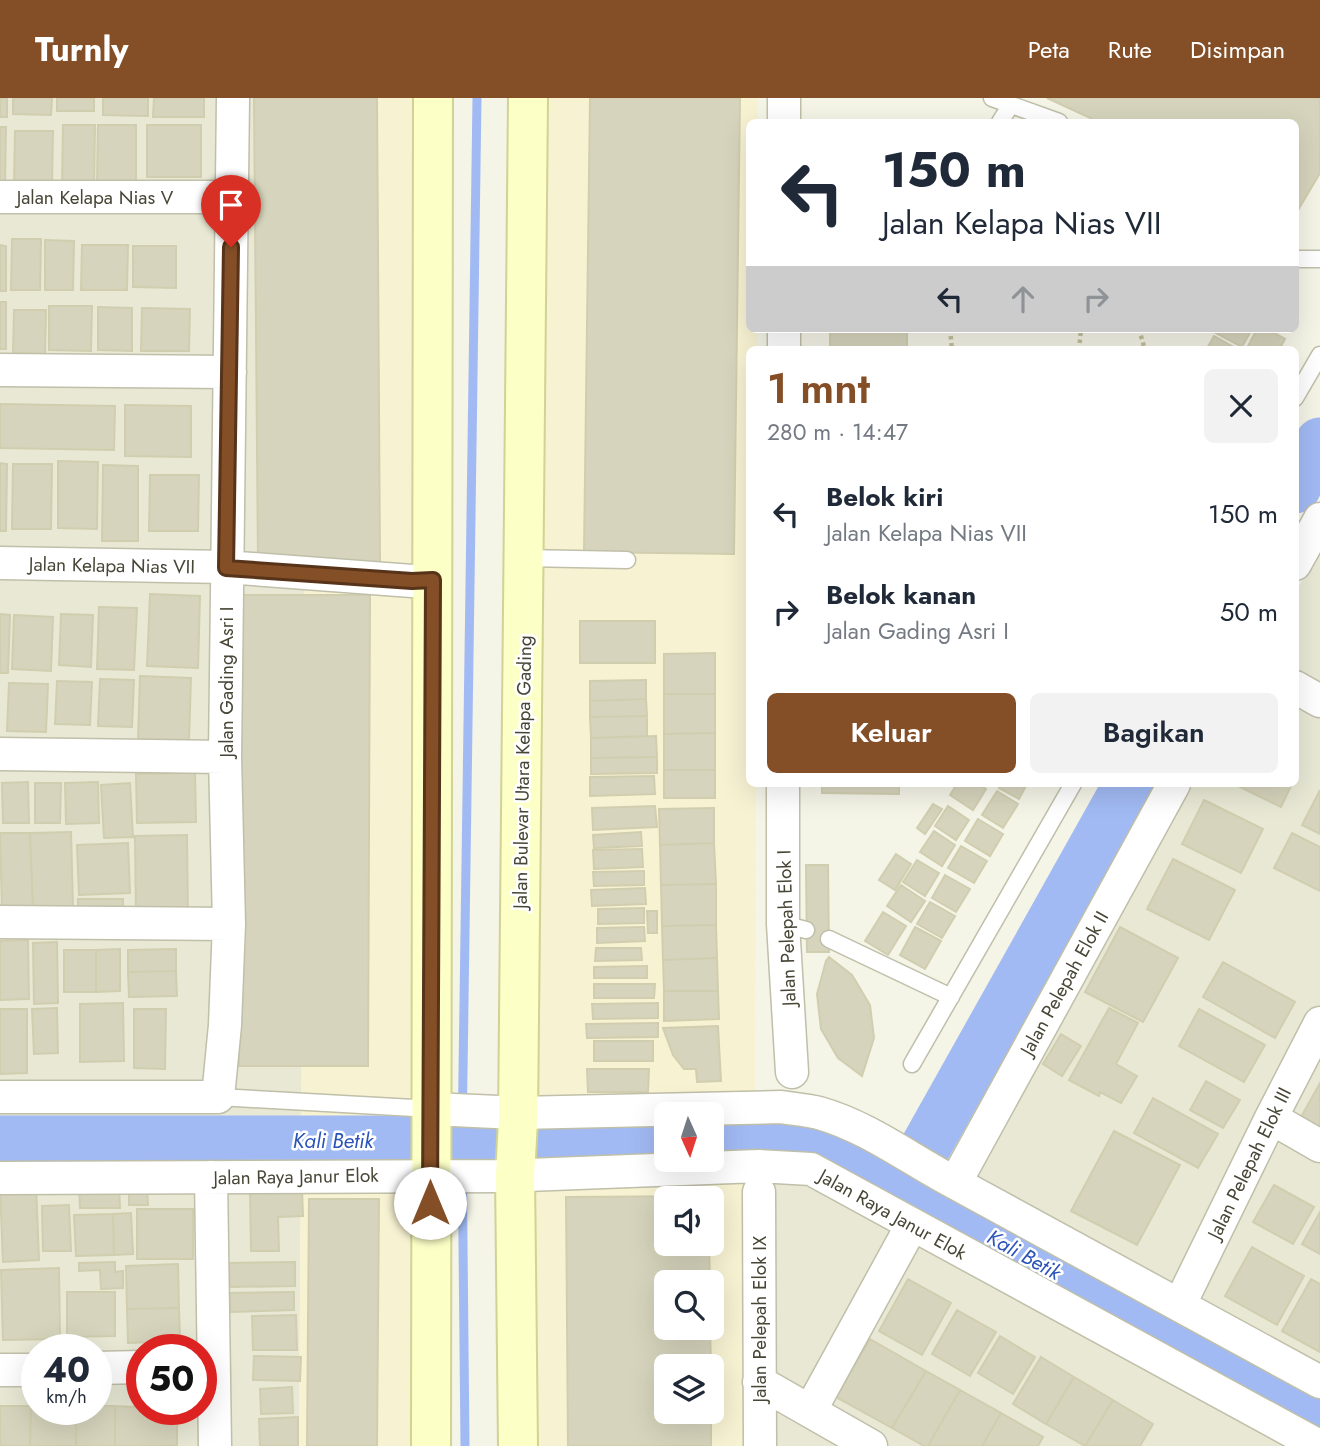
<!DOCTYPE html>
<html lang="id">
<meta charset="utf-8">
<style>
body{margin:0;font-family:Jost,sans-serif;background:#f2f2f3;color:#1f2937;height:100vh;display:flex;flex-direction:column;font-size:26px;white-space:nowrap}
*{box-sizing:border-box;margin:0}
p{font-size:23px;color:#747a83}
.icon{flex:none;width:38px;height:38px;fill:none;stroke:currentColor;stroke-width:2;stroke-linecap:round;stroke-linejoin:round}
.map{position:relative;flex:1;overflow:hidden}
.side{position:absolute;left:746px;top:248px;width:553px;height:441px;display:flex;flex-direction:column;background:#fff;border-radius:10px;box-shadow:0 7px 28px #0002}
.side>*{flex:none}
.hud{position:absolute;left:746px;top:21px;width:553px;height:214px;border-radius:10px;box-shadow:0 7px 28px #0002;background:#fff;color:#1f2937;overflow:hidden}
.needle{width:46px;rotate:177deg}
.tools{position:absolute;left:654px;top:1004px;display:grid;gap:14px}
.tools a{display:grid;place-items:center;width:70px;height:70px;border-radius:10px;background:#fff;box-shadow:0 7px 28px #0002;font-size:35px}
.speed{position:absolute;left:21px;top:1236px;display:flex;gap:14px;font-size:35px;font-weight:700;text-align:center}
.speed>*{display:grid;place-content:center;width:91px;height:91px;border-radius:50%;background:#fff;box-shadow:0 7px 28px #0002;line-height:1}
.speed small{font-size:18px;font-weight:400}
.speed .limit{border:10px solid #d22;background:#fff;color:#111}
.pin{position:absolute;display:grid;place-items:center;width:60px;height:60px;color:#fff;margin:-72px -30px;border-radius:50% 50% 50% 0;rotate:-45deg;box-shadow:0 0 7px #0007}
.pin .icon{rotate:45deg}
.me{position:absolute;width:77px;margin:-38px;rotate:0deg;stroke-linejoin:round;filter:drop-shadow(0 0 5px #0008)}
.turn{display:flex;align-items:center;gap:24px;height:147px;padding:0 21px;font-size:32px}
.turn .icon{width:91px;height:91px;stroke-width:2.5}
.turn b{display:block;font-size:49px;line-height:60px}
.lanes{display:flex;align-items:center;height:66px;padding:0 21px;background:#0003;justify-content:center;gap:35px;direction:ltr}
.lanes .off{opacity:.35}
.round{display:grid;place-items:center;flex:none;width:74px;height:74px;border-radius:10px;background:#f2f2f3}
.head{display:flex;align-items:center;justify-content:space-between;height:119px;padding:0 21px}
h1{font-size:42px;font-weight:600;line-height:52px;color:#844e27}
.action{display:flex;gap:14px;margin-top:auto;padding:14px 21px}
.action a{flex:1;height:80px;border-radius:10px;background:#844e27;color:#fff;font-size:28px;font-weight:600;line-height:80px;text-align:center}
.action a+a{background:#f2f2f3;color:#1f2937}
ul{padding:0;list-style:none}
li{display:flex;align-items:center;gap:21px;height:98px;padding:0 21px}
li div{flex:1}
li b{display:block;font-size:26px}
li em{font-style:normal}
header{display:flex;align-items:center;gap:42px;box-sizing:border-box;height:98px;padding:0 35px;background:#844e27;color:#fff}
header strong{font-size:33px}
nav{display:flex;gap:38px;margin-inline-start:auto;font-size:24px}
.map>svg:first-child{display:block}
.residential{fill:#e8e8d5;fill-rule:evenodd}
.commercial{fill:#f7f2d2;fill-rule:evenodd}
.lines{fill:none;stroke-linecap:round;stroke-linejoin:round}
.stream{stroke:#a1baf3;stroke-width:9}
.river{stroke:#a1baf3;stroke-width:51}
.building{fill:#d6d4bc;stroke:#d1ceaf;stroke-width:2}
.service-casing{stroke:#c0bfa9;stroke-width:19}
.minor-casing{stroke:#c0bfa9;stroke-width:35}
.secondary-casing{stroke:#d1d293;stroke-width:42}
.path{stroke:#c2c09a;stroke-width:4.5;stroke-dasharray:3.5 3.5;stroke-linecap:butt}
.service{stroke:#fff;stroke-width:16}
.minor{stroke:#fff;stroke-width:32}
.secondary{stroke:#fcffc6;stroke-width:38}
.route-casing{stroke:#563319;stroke-width:18}
.route{stroke:#844e27;stroke-width:12}
.labels{text-anchor:middle;stroke-width:5;stroke-linejoin:round;paint-order:stroke}
.street-label{font-size:19px;fill:#484636;stroke:#fff}
.water-label{font-size:21px;font-style:italic;fill:#2b53b8;stroke:#fff}
</style>
<header>
<strong>Turnly</strong>
<nav><a>Peta</a><a>Rute</a><a>Disimpan</a></nav>
</header>
<div class="map">
<svg width="1320" height="1348" viewBox="0 0 1320 1348">
<rect width="100%" height="100%" fill="#f4f4e7"/>
<path class="residential" d="M0,0h308l-9,1348h-299zM37,1251h59v60h-59zM142,1251h59v60h-59z
M1320,450v822l-349,-194 218,-392h106v-191z
M762,1055l526,293h-524z"/>
<path class="commercial" d="M308,0h117l-3,1348h-123z
M538,0h220v24h-9v207h9l-1,21h-8v434h7l-1,313h-224z
M751,1075l1,273h-222l1,-269zM667,1101h45v45h-45zM667,1185h45v45h-45zM667,1269h45v45h-45z"/>
<g class="lines">
<path class="stream" d="M465,1348l-3,-304 15,-1044"/>
<path class="river" d="M1295,390l25,-45
M0,1043h667
M712,1043h81l57,17 470,261
M902,1091l227,-405"/>
</g>
<path class="building" d="M0,0h7v19h-7z
M13,0h39l-1,17 -38,-1z
M57,0h37v13h-37z
M103,0h45v18l-45,-1z
M154,0h50v19h-51z
M254,0h123l3,465h-122z
M590,0h150l-6,456 -150,-2z
M1047,0h273v75l-25,42v-93h-196z
M63,27h32l-1,61h-32z
M98,27h38v60l-39,-1z
M147,27h54v52h-54z
M0,29h6l-1,57h-5z
M15,33h38l-1,53h-38z
M12,141h29l-1,51h-29z
M45,142l29,1 -1,49h-28z
M0,147l6,1v45h-6z
M82,147h46l-1,45h-46z
M133,148h43v42l-43,-1z
M0,204h6v47h-6z
M49,208h43l-1,45 -42,-1z
M98,209l34,1v43l-34,-1z
M142,210l48,1 -1,42h-48z
M14,212h32l-1,44 -32,-1z
M830,231h77v21h-77z
M1218,231h34l-10,18 -26,-14z
M1257,231h10l18,10 -6,11h-33z
M1214,238l25,14h-33z
M0,306l115,2 -1,44 -114,-2z
M125,307l66,1v51l-66,-1z
M58,363l40,1 -1,67 -39,-1z
M0,365l7,1 -1,67h-6z
M13,366h39l-1,65h-39z
M103,367l35,1v75h-36z
M150,377h49l-1,56h-49z
M150,496l50,2 -2,72 -51,-2z
M241,497h129l-2,471h-129z
M99,509l38,1 -3,62 -37,-1z
M0,516l10,1 -2,58h-8z
M61,516l32,1 -2,52 -32,-2z
M14,517l39,2 -2,54 -39,-2z
M580,523h75v42h-75z
M715,555v41h-51v-40z
M140,578l51,2 -2,63 -51,-1z
M100,581l34,1 -2,47 -34,-1z
M646,582v19l-56,2v-20z
M57,583l35,1 -2,43 -35,-1z
M9,585l39,1 -2,48 -39,-1z
M664,596h51v39l-51,1z
M646,601l1,17 -57,1v-16z
M647,618v20l-56,2 -1,-21z
M715,635v37h-51v-36z
M656,638l1,21 -66,1v-20z
M657,659v16l-66,1v-16z
M664,672h51v28h-51z
M195,675l1,49 -59,1 -1,-49z
M654,678l1,18 -65,2v-19z
M28,684l1,41h-26l-1,-40z
M98,684l1,41 -33,1 -1,-41z
M35,685h26l-1,40h-25z
M130,685l3,54 -29,1 -3,-53z
M822,686h77v10l-77,-1z
M957,686h21l8,5 -13,21 -23,-15z
M1001,686h26l-8,15 -20,-11z
M1234,686h58l-11,23z
M1320,692v44l-18,-9z
M997,693l21,13 -15,24 -21,-13z
M1204,702l59,29 -22,44 -59,-29z
M933,706l9,5 -17,25 -8,-6z
M655,708l2,21 -64,3 -1,-22z
M948,708l21,14 -13,20 -21,-14z
M714,710v35l-54,2 -1,-36z
M978,721l25,15 -13,22 -25,-15z
M934,733l21,14 -13,21 -22,-14z
M71,734l2,75 -40,1 -3,-75z
M641,734l1,14 -48,2 -1,-13z
M0,735h30l3,75 -31,1z
M1292,735l28,14v44l-46,-23z
M187,737l1,84 -52,1 -1,-84z
M128,745l2,50 -51,2 -2,-50z
M714,745l2,41 -55,1 -1,-40z
M961,748l26,15 -13,22 -26,-15z
M642,751l1,18 -49,2 -1,-19z
M896,756l15,10 -16,26 -16,-10z
M1173,761l62,31 -26,50 -62,-31z
M917,762l22,13 -14,23 -22,-14z
M806,767h22l1,87h-22z
M644,773v14l-50,1 -1,-14z
M945,777l25,14 -14,23 -24,-14z
M716,786v41l-54,1 -1,-41z
M901,787l24,16 -14,21 -24,-16z
M645,790l1,16 -54,2 -1,-16z
M78,801h45v18h-45z
M930,804l25,14 -13,22 -25,-14z
M644,810v15l-46,1v-15z
M647,813h10v22h-9z
M883,814l23,14 -18,29 -23,-14z
M716,827l1,33 -54,2 -1,-34z
M644,829l1,14 -48,2v-15z
M915,829l26,14 -16,28 -25,-14z
M1120,829l58,31 -35,64 -58,-30z
M28,842l1,59 -29,1v-59z
M57,844l1,61 -24,1 -1,-61z
M596,850h45l1,12 -47,1z
M120,851v42l-24,1v-42z
M176,851v22l-48,1v-22z
M64,852h32v42h-32z
M829,859l23,18 18,30 4,33 -12,38 -24,-18 -17,-29 -4,-35 9,-33z
M717,860l1,33h-54l-1,-31z
M1223,864l72,40 -20,36 -72,-41z
M647,868v12h-53v-11z
M176,873l1,25 -48,1 -1,-25z
M594,886h61l-1,14h-60z
M664,893h54l1,28 -55,2z
M123,905l1,58 -44,1v-58z
M658,905v15l-65,1 -1,-15z
M57,910l1,45 -24,1 -2,-45z
M1109,910l29,15 -22,41 21,12 -16,27 -21,-11 -1,4 -30,-16z
M0,911h27v64l-27,1z
M134,911h32l-1,60 -31,-1z
M1199,911l66,36 -21,37 -65,-36z
M658,925v14l-71,1 -1,-14z
M718,928l3,55 -24,1 -1,-13h-12l-11,-14 -10,-27z
M1061,936l20,12 -19,30 -19,-12z
M594,943h59v20h-59z
M587,971h62l-1,23h-60z
M1206,983l34,19 -17,28 -33,-18z
M1320,985v54l-23,-13z
M1153,1000l65,36 -20,34 -64,-35z
M1114,1033l66,34 -43,80 -66,-34z
M36,1087l3,75 -36,2 -3,-76z
M119,1087l1,23h-40l-1,-22z
M1274,1087l40,22 -21,37 -40,-22z
M147,1088l1,19h-19v-18z
M302,1091l1,27 -25,1 1,34h-28l-1,-60z
M709,1098v3h-42v45h42l1,39h-43v45h43l1,39h-44v45h44v34h-143l-2,-249z
M309,1101h70l-2,247h-70z
M69,1107l2,46h-28l-1,-45z
M137,1111h56v50h-56z
M1320,1114v42l-18,-10z
M131,1115l2,41 -19,1 -1,-41z
M113,1116l1,41 -38,1 -2,-41z
M1252,1149l52,29 -27,49 -52,-29z
M115,1164v10l8,-1v17l-22,1 -1,-19 -21,1v-8z
M295,1164v24l-65,1 -1,-24z
M178,1166l1,44 -52,1 -1,-43z
M59,1170l1,71 -57,1 -2,-70z
M908,1181l43,24 -29,52 -43,-24z
M1311,1181l9,5v68l-38,-21z
M67,1194h48v44l-48,1z
M294,1194v18l-64,2v-19z
M179,1210l1,33 -52,2 -1,-34z
M957,1212l39,22 -26,44 -38,-22z
M296,1217l1,35h-44l-1,-34z
M1000,1238l35,21 -22,37 -35,-21z
M870,1241l56,32 -34,57 -56,-31z
M254,1258l47,1 -1,24 -47,-1z
M1041,1259l33,20 -28,47 -33,-20z
M926,1273l34,19 -32,56h-4l-32,-18z
M1074,1279l39,23 -28,46 -39,-22z
M292,1289l1,26 -32,1 -1,-25z
M960,1292l41,23 -19,33h-54z
M1113,1302l40,24 -13,22h-55z
M0,1308h31l-1,40h-30z
M31,1308h6v3h39v37h-46z
M96,1308h19v40h-39v-37h20z
M115,1308l62,3v37h-62z
M1001,1315l42,24 -5,9h-56z
M298,1319v29h-38l-1,-27z"/>
<g class="lines">
<defs>
<path id="service" d="M992,0l67,24
M1000,24l10,-16
M1295,161h25
M1295,300l25,-43
M524,460l103,2
M783,826l23,6
M829,841l122,58
M912,966l161,-280
M218,999l214,12"/>
<path id="minor" d="M784,24v-24
M0,99h231
M784,252v-21
M0,272l230,2
M0,465l226,4 186,14 21,-1
M1295,466l25,-45
M1295,589l25,14
M0,656l225,3
M783,686v140l9,148
M0,824l229,2
M0,999h218l7,-72 4,-101 -4,-167 8,-659
M432,1011l86,4 263,-6c12,2 26,3 38,6 46,13 85,42 127,65l374,204
M1271,1020l49,28
M211,1079l4,269
M0,1080l504,-2 255,-10 52,3 508,277
M955,1085l219,-399
M759,1094l1,254
M1180,1206l91,-186 49,-95
M96,1270l46,-1
M0,1272h37
M759,1284l112,64
M810,1313l102,-186"/>
<path id="secondary" d="M431,1348l2,-1348
M518,1348l-3,-271 3,-54 10,-1023"/>
</defs>
<use href="#service" class="service-casing"/>
<use href="#minor" class="minor-casing"/>
<use href="#secondary" class="secondary-casing"/>
<path class="path" d="M950,231l2,21
M1139,231l6,21
M1079,252l2,-21"/>
<use href="#service" class="service"/>
<use href="#minor" class="minor"/>
<use href="#secondary" class="secondary"/>
</g>
<g class="lines">
<defs>
<path id="route" d="M231,149l-5,321 186,13 21,-1 -3,623"/>
</defs>
<use href="#route" class="route-casing"/>
<use href="#route" class="route"/>
</g>
<g class="labels">
<g class="street-label">
<text x="95" y="106">Jalan Kelapa Nias V</text>
<text transform="translate(112 467) rotate(1)" y="7">Jalan Kelapa Nias VII</text>
<text transform="translate(226 584) rotate(-90)" y="7">Jalan Gading Asri I</text>
<text transform="translate(522 674) rotate(-89)" y="7">Jalan Bulevar Utara Kelapa Gading</text>
<text transform="translate(786 830) rotate(-92)" y="7">Jalan Pelepah Elok I</text>
<text transform="translate(1064 885) rotate(-61)" y="7">Jalan Pelepah Elok II</text>
<text transform="translate(1249 1065) rotate(-64)" y="7">Jalan Pelepah Elok III</text>
<text transform="translate(296 1078) rotate(-1)" y="7">Jalan Raya Janur Elok</text>
<text transform="translate(893 1116) rotate(29)" y="7">Jalan Raya Janur Elok</text>
<text transform="translate(759 1221) rotate(-90)" y="7">Jalan Pelepah Elok IX</text>
</g>
<g class="water-label">
<text x="333" y="1050">Kali Betik</text>
<text transform="translate(1024 1157) rotate(29)" y="7">Kali Betik</text>
</g>
</g>
</svg>
<div class="tools">
<a><svg class="needle" viewBox="-14 -14 28 28"><path d="M0-13l5 13h-10z" fill="#e53935"/><path d="M0 13l5-13h-10z" fill="#747a83"/></svg></a>
<a><svg class="icon" aria-label="sound" viewBox="0 0 24 24"><path d="M4 9h4l5-4v14l-5-4H4zM17 9q2 3 0 6"/></svg></a>
<a><svg class="icon" aria-label="search" viewBox="0 0 24 24"><circle cx="10" cy="10" r="6"/><path d="M15 15l6 6"/></svg></a>
<a><svg class="icon" aria-label="layers" viewBox="0 0 24 24"><path d="M12 4l9 5-9 5-9-5zM3 14l9 5 9-5"/></svg></a>
</div>
<div class="speed"><div>40<small>km/h</small></div><div class="limit">50</div></div>
<div class="pin" style="left:231px;top:149px;background:#d93025"><svg class="icon" aria-label="arrive" viewBox="0 0 24 24"><path d="M6 21V4h12l-3 4 3 4H6"/></svg></div>
<svg class="me" style="left:430px;top:1105px" viewBox="-20 -20 40 40"><circle r="19" fill="#fff"/><path d="M0-13L10 11 0 6-10 11z" fill="#844e27"/></svg>
<div class="hud">
<div class="turn"><svg class="icon" aria-label="left" viewBox="0 0 24 24"><path d="M17 20v-9H6M10 6l-5 5 5 5"/></svg><div><b>150 m</b>Jalan Kelapa Nias VII</div></div>
<div class="lanes"><svg class="icon" aria-label="left" viewBox="0 0 24 24"><path d="M17 20v-9H6M10 6l-5 5 5 5"/></svg><svg class="icon off" aria-label="ahead" viewBox="0 0 24 24"><path d="M12 20V5M6 11l6-6 6 6"/></svg><svg class="icon off" aria-label="right" viewBox="0 0 24 24"><path d="M7 20v-9h11M14 6l5 5-5 5"/></svg></div>
</div>
<section class="side">
<div class="head"><div><h1>1 mnt</h1><p>280 m · 14:47</p></div><a class="round"><svg class="icon" aria-label="close" viewBox="0 0 24 24"><path d="M6 6l12 12M18 6L6 18"/></svg></a></div>
<ul>
<li><svg class="icon" aria-label="left" viewBox="0 0 24 24"><path d="M17 20v-9H6M10 6l-5 5 5 5"/></svg><div><b>Belok kiri</b><p>Jalan Kelapa Nias VII</p></div><em>150 m</em></li>
<li><svg class="icon" aria-label="right" viewBox="0 0 24 24"><path d="M7 20v-9h11M14 6l5 5-5 5"/></svg><div><b>Belok kanan</b><p>Jalan Gading Asri I</p></div><em>50 m</em></li>
</ul>
<div class="action"><a>Keluar</a><a>Bagikan</a></div>
</section>
</div>
